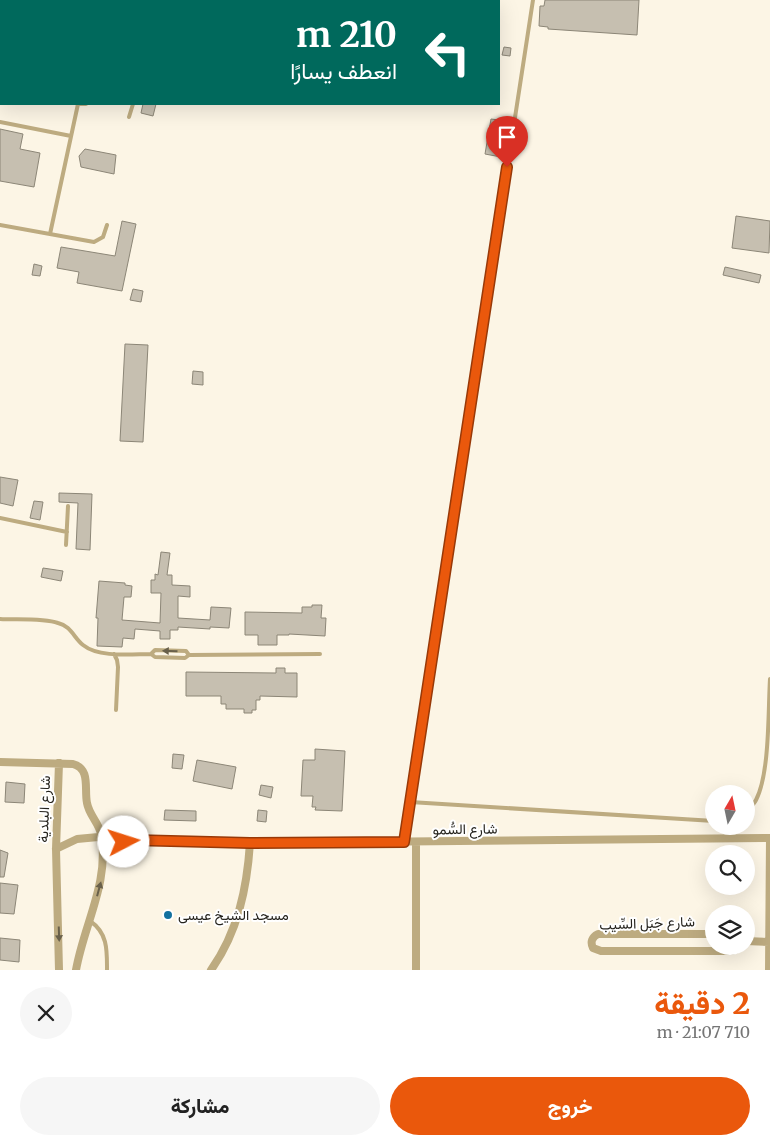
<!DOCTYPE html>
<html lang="ar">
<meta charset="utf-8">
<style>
body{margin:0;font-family:Merriweather,Vazirmatn,serif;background:#f6f6f6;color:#222;direction:rtl;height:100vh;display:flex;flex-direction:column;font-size:19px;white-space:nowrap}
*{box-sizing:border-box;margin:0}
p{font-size:16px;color:#767676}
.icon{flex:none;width:28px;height:28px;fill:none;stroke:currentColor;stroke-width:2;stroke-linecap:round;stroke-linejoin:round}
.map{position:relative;height:970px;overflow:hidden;direction:ltr}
.sheet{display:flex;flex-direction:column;background:#fff;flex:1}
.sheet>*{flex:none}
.hud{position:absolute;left:0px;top:0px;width:500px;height:105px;box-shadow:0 5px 20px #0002;direction:rtl;background:#00695c;color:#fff;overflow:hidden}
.needle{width:32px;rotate:9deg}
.fabs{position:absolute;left:705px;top:785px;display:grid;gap:10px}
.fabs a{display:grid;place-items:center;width:50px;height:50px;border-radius:50%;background:#fff;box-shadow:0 5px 20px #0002;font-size:25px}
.pin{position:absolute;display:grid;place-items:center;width:42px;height:42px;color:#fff;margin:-51px -21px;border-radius:50% 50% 50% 0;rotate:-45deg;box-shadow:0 0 5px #0007}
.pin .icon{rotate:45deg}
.me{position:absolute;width:55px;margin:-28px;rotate:85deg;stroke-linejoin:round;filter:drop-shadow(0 0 4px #0008)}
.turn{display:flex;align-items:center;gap:18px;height:105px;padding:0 20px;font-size:22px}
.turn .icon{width:65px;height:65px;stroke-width:2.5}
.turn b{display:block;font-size:35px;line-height:42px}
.round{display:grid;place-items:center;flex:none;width:52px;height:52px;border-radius:26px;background:#f6f6f6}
.headline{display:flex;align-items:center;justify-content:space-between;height:85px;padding:0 20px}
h1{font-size:30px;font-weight:800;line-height:38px;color:#ea580c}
.button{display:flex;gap:10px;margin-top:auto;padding:10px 20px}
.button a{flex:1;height:58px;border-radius:30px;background:#ea580c;color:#fff;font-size:20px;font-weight:800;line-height:58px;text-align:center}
.button a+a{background:#f6f6f6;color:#222}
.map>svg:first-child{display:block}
.building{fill:#c6bfb0;stroke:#8c8677}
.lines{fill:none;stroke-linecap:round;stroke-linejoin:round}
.service{stroke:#bdab80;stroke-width:4}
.minor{stroke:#bdab80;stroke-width:8}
.oneway{fill:#69604a}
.route-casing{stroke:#983908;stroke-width:12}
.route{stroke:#ea580c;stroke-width:9}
.poi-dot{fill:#13719f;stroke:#fff;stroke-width:2}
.labels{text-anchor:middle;stroke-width:4;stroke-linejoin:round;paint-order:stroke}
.street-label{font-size:14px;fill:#25231d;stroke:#fff}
.poi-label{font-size:14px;fill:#25231d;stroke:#fff;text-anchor:start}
</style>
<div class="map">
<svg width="770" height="970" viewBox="0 0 770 970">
<rect width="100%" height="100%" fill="#fcf5e5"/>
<path class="building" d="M545,0h94l-2,35 -89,-6v-2l-9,-1 1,-20h4z
M504,47l7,1 -1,8 -8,-1z
M143,104h13l-3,12 -12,-3z
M491,119l16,2 -6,36 -16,-3z
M0,129l23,5 -3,15 20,4 -6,34 -34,-6z
M85,149l31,6 -2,19 -33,-7 -2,-11z
M736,216l34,5 -1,32 -37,-5z
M122,221l14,3 -14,67 -45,-8 2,-11 -22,-4 4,-21 54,9z
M34,264l8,2 -2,10 -8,-1z
M725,267l36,8 -2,8 -36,-8z
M133,289l10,2 -2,11 -11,-2z
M125,344l23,1 -5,97 -23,-1z
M193,371l10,1v13l-11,-1z
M0,477l18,3 -5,26 -13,-3z
M59,493l33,1 -2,56 -14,-1 2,-46 -19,-1z
M34,501l9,1 -3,18 -10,-2z
M161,552l9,1 -3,22h5v10l18,1v11l-12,-1v22l32,2 1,-13 20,1 -2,20 -19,-1v2l-32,-2v3h-8v9h-10v-8l-25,-2 -1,10 -11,-1 -1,9 -25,-1 1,-28h-2l3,-37 26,2v2l7,1 -1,11h-7l-2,23 38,3 1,-30h-10v-13h4v-6l3,1z
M43,568l20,3 -2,10 -20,-4z
M312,605h10l-1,13h5l-1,18 -36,-2v1h-12v10h-19v-10h-13v-23l57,1v-6h10z
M276,668h9v5h12v24l-37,-1v4h-4v10h-4v3h-8v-4h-18v-5h-5v-8h-35v-24l90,1z
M315,749l30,2 -3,60 -27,-1 1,-3h-4l1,-11h-12l2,-36h12z
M173,754l11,1 -2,14 -10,-1z
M197,760l39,7 -4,22 -39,-8z
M6,782l19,2 -1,19 -19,-1z
M261,785l12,2 -2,11 -12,-3z
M165,810l31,1v10l-32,-1z
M258,810l9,1 -1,11 -9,-1z
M0,850l8,3 -4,24h-4z
M0,883l18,2 -4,29 -14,-1z
M0,938l20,2 -1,22 -19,-2z"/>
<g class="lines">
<path class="service" d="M94,0v1
M127,0l7,1
M10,1v-1
M0,12l1,1
M0,49l1,-6
M0,67h1
M77,104h9
M129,117l4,-13
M0,122l71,14
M0,225l94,17 9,-5 4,-12
M50,234l28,-130
M0,518l67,14
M66,545l2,-39
M0,619c16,1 43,-1 58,4 13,3 16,15 25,22 16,13 49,9 68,9l4,3 30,1 4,-3 131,-1
M114,654l3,6 1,7 -2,43
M151,654l4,-4 31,1 3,4
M410,802l304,19
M746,812c4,-4 8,-8 10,-12 14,-27 12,-90 14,-121
M404,842l129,-842
M90,921c18,12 17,30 17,49"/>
<path class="minor" d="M0,762l73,2c18,5 11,25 14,39 2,12 12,20 14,31 9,48 -17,90 -25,136
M59,763l-3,86 3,121
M416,842v128
M56,849l21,-10 32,-3 22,4 119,3 520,-5
M104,859l15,-13 12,-6
M714,934h-116c-6,3 -8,8 -5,14l8,3h131l6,-2 3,-3
M746,941l23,1
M211,970c27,-38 36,-82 39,-127
M769,970l1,-132"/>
</g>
<defs><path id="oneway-solid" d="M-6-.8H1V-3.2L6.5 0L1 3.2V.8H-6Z" transform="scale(1.25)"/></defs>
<g class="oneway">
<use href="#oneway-solid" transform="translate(170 651) rotate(-178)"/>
<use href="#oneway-solid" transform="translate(99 889) rotate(-75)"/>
<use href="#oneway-solid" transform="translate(59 934) rotate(88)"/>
</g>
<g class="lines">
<defs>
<path id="route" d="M124,842l7,-2 119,3 154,-1 103,-675"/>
</defs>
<use href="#route" class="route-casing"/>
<use href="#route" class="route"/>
</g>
<circle class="poi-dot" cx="168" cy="915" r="5"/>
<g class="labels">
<g class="street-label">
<text transform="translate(44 809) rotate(-88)" y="5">شارع البلدية</text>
<text transform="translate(465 829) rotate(-1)" y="5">شارع السُّمو</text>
<text transform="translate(647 923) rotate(-2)" y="5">شارع جَبَل السِّيب</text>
</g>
<g class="poi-label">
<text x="178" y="920">مسجد الشيخ عيسى</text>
</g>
</g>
</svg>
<div class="fabs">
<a><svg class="needle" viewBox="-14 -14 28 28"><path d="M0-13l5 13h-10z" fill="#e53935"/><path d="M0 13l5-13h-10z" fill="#767676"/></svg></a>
<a><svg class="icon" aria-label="search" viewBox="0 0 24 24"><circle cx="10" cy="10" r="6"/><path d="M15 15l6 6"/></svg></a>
<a><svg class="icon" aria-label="layers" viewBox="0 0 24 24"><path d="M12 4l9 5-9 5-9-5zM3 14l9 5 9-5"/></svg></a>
</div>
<div class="pin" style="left:507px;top:167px;background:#d93025"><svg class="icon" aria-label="arrive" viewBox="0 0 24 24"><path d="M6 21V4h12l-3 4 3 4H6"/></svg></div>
<svg class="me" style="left:124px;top:842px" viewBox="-20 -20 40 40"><circle r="19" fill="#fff"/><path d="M0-13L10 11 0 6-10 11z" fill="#ea580c"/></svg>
<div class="hud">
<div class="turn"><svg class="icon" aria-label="left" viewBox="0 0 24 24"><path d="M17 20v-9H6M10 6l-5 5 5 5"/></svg><div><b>210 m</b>انعطف يسارًا</div></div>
</div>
</div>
<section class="sheet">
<div class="headline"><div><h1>2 دقيقة</h1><p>710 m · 21:07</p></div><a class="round"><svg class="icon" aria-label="close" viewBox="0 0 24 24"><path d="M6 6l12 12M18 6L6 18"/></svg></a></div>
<div class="button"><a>خروج</a><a>مشاركة</a></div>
</section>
